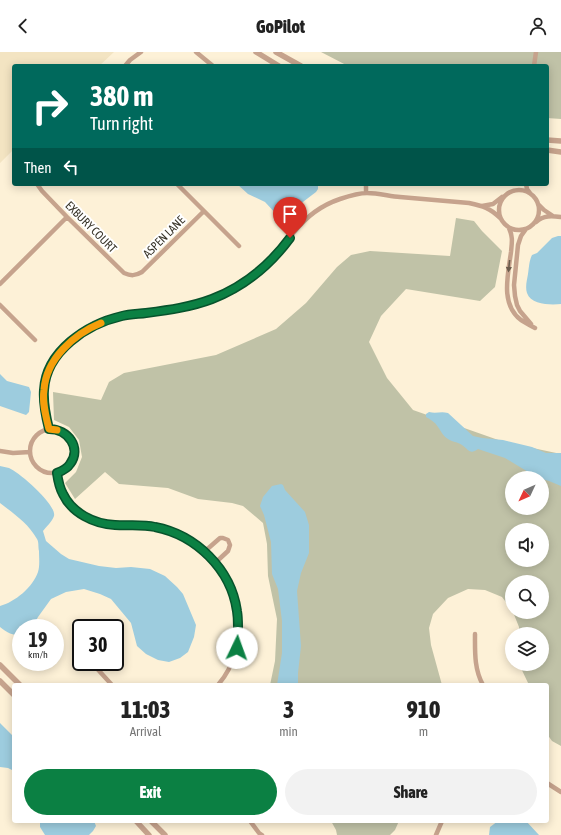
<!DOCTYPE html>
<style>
body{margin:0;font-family:"Asap Condensed",sans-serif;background:#f2f2f2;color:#222;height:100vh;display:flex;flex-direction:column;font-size:15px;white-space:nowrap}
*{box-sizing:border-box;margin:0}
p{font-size:13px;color:#767676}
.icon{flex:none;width:22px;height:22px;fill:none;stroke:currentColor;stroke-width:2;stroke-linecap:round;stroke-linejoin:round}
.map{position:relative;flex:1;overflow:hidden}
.panel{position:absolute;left:12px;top:631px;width:537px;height:140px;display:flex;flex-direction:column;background:#fff;border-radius:4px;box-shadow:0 2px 10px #0003}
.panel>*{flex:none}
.top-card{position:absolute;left:12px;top:12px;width:537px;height:122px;border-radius:4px;box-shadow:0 2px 10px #0003;background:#00695c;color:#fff;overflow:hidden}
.needle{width:26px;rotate:226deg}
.fabs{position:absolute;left:505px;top:419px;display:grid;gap:8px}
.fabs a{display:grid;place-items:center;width:44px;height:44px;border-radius:50%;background:#fff;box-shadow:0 2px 10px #0003;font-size:20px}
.speed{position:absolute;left:12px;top:567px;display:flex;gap:8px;font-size:20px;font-weight:700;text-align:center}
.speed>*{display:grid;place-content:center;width:52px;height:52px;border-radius:50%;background:#fff;box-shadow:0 2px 10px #0003;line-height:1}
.speed small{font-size:10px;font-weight:400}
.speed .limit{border:2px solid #111;border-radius:6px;background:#fff;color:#111}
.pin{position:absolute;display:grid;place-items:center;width:34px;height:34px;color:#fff;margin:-41px -17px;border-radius:50% 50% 50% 0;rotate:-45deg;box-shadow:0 0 4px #0007}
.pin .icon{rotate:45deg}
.me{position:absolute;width:44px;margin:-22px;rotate:3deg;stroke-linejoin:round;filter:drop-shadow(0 0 3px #0008)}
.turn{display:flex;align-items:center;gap:14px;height:84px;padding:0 12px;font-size:18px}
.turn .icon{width:52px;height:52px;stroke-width:2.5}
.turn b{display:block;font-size:28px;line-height:34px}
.then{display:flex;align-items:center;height:38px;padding:0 12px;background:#0003;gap:8px;font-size:15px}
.eta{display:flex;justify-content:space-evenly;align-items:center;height:68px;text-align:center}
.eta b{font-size:24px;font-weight:800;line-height:28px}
.primary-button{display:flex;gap:8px;margin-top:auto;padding:8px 12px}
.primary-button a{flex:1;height:46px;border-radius:24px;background:#0b8043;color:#fff;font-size:16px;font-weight:800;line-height:46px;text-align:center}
.primary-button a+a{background:#f2f2f2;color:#222}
header{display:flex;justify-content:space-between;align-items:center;height:52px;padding:0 12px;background:#fff;font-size:18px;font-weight:800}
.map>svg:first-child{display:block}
.built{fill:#f3e4c2}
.green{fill:#c0c2a7;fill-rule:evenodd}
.water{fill:#9dccde}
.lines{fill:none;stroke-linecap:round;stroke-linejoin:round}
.minor{stroke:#c6a38d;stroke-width:4.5}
.tertiary{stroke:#c6a38d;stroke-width:5.5}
.oneway{fill:#6a5b4c}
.route-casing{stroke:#07532c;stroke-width:10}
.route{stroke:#0b8043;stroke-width:7}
.slow{stroke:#f59e0b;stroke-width:7}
.labels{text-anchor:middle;stroke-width:4;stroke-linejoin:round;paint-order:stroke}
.street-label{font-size:12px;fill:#383429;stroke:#fff}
</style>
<header><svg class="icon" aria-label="back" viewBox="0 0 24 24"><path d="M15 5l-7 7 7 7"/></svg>GoPilot<svg class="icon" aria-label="person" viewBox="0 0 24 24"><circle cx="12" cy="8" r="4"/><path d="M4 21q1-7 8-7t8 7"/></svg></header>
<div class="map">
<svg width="561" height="783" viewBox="0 0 561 783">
<rect width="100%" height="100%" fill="#fdf1d7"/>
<path class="built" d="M0,0h114l-15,14h-85v83l-14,14z"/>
<path class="green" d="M321,0h240v67l-14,-1v-52h-199z
M456,166l18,3 8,10 20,20 -7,36 -15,14 -74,-12 -25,27 -12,26 18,36 26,32 91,32 57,12v292l-9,-5 -5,-7v-49h-18l-10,-21h23v-30h-23v-7l-6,-15h29v-30h-30v28l-10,-13 -17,-7 -17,-1 -20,9 -15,16 -4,14 2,17 11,40h-172l5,-24 2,-42 -9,-43 -1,-32 -4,-21 -20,-17 -11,-3 -34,-4 -30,-11 -49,-4 -14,-12 -30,27 -10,-16 11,-11 6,-15 -3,-17 -10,-13 -15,-7 -1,-28 48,8 8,-18 15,-9 92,-18 60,-26 30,-26 31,-36 14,-12 19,-4 80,5zM512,426h30v30h-30zM512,478h30v30h-30z
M331,769h68l-4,9 -5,5h-53l-1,-5z"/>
<path class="water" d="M237,132h81v5l-2,3 -21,16 -9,8 -3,1 -5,-1 -13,-14 -17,-8z
M558,184h3v68c-10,1 -30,1 -34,-11 -2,-6 0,-13 1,-19 1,-6 1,-13 4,-19l5,-2 15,-15z
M0,322l7,7 22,6 2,5 -2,20 -3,3 -26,-9z
M429,360c8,2 11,-1 19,1l25,23 9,2 21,2 29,7 14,6h15v33l-12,-5 -7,-2v-1h-4l-33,-20 -27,-9c-8,6 -9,1 -16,-4 -4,-3 -10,-3 -14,-6 -5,-3 -7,-8 -10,-12 -3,-5 -8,-8 -12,-10v-3z
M0,414c3,1 6,1 9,2 10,4 48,37 45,48 -2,6 -8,11 -11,15l3,10 15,13 8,5 30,7 17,2 15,-1 19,2 15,7 12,11 6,7 13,31 -2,12 -6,15 -8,6 -11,4 -11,-2 -12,-6 -9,-8 -6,-23 -20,-24 -11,-5 -16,-5 -18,3 -15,7 -13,18 -6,11h-11v8c-8,-1 -14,-3 -21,-9v-21c15,-4 33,-19 38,-34 2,-6 1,-15 1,-21 -1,-4 0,-9 -2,-12 -9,-16 -23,-25 -37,-36z
M281,432l2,1 2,5 20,22 4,13v28l-8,20 -4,18 4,55 -3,27v12h-21l5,-32v-32l-4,-32 -6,-15 -1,-32 -7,-27 -4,-9 3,-9 9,-11z
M0,671l14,14v34l-6,-3 -8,-1z
M40,769h54l2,5 -3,5 -4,4h-44l-5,-8z
M498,769h28l13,14h-50l1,-8z"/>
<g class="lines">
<path class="minor" d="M196,0l17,14
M125,14l5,-6 11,-8
M534,14l2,-14
M37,132l5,7 25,26 57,56c7,3 11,3 18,-1l62,-61
M177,132l62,62
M366,132v9
M526,132l1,5 3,4
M499 158a20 20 0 1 1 40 0a20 20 0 1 1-40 0Z
M539,153l5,5 9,6
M482,154l11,-2 9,-7
M536,170c8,-7 16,-6 25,-5
M509,176c4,9 3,14 2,24 -3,23 -11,52 10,68 5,3 10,6 14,8
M526,177l-5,7 -3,9 -4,40 1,11 2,9 3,6 11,13
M0,232l67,-67
M0,253l35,35
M49,377c-3,-12 -6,-25 -5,-38 2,-40 43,-67 78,-75 9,-2 20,-3 30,-4 31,-5 62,-10 89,-27 12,-8 25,-18 35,-29 7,-8 12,-16 18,-24 12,-15 28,-27 46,-33 9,-3 18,-6 27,-6 11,0 22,3 33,4 23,2 46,4 69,6 14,3 21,5 31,15
M30 399a22 22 0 1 1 44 0a22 22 0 1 1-44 0Z
M0,399l13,2 17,-1
M57,421c4,19 11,35 29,44 22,12 43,6 66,9 43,6 81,44 85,88 3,27 -1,50 -19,71
M204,500l16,-14h3l5,2 2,5 -2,6 -13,12
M475,582c0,17 -1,35 8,51
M79,591l2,3
M91,610l21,23
M547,731l14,9
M250,769l9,12 3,2
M436,783l6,-14"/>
<path class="tertiary" d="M256,0l23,14
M276,0l25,14
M547,88l14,1
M547,98l14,2
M0,613l20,20
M0,629l14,14
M136,769l13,14
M151,769l14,14"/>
</g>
<defs><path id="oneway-solid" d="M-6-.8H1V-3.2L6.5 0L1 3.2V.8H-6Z"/></defs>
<use class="oneway" href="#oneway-solid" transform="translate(509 214) rotate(96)"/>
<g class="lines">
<defs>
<path id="route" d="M237,596c1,-13 2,-25 0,-37 -6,-42 -41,-76 -82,-84 -13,-3 -27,-1 -40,-2 -21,-1 -43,-12 -52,-31 -4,-7 -5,-14 -6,-21 5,-2 10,-4 13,-9 12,-16 -2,-35 -21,-35 -3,-12 -6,-26 -5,-39 2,-39 43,-66 78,-74 8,-2 17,-2 24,-3 23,-3 45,-6 66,-14 31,-12 58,-34 78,-61"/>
</defs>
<use href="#route" class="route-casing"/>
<use href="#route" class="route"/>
<path class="slow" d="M57,378l-8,-1c-3,-12 -7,-26 -5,-39 2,-31 30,-56 57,-67"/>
</g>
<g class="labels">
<g class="street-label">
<text transform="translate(91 175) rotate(45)" y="4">EXBURY COURT</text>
<text transform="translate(164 185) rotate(-45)" y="4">ASPEN LANE</text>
</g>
</g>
</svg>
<div class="fabs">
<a><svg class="needle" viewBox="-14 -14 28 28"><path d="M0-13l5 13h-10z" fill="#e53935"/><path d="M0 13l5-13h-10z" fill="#767676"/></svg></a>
<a><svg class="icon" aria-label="sound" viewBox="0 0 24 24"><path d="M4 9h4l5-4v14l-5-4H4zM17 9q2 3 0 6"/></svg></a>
<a><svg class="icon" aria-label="search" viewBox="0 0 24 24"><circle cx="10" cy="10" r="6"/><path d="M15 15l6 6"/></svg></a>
<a><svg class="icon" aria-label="layers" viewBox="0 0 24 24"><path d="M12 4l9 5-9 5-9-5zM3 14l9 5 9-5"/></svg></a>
</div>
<div class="speed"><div>19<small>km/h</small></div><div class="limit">30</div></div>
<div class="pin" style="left:290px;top:186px;background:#d93025"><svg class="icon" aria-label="arrive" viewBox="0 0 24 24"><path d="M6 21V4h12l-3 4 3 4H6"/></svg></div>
<svg class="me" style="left:237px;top:596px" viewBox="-20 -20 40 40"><circle r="19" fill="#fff"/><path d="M0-13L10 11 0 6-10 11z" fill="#0b8043"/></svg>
<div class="top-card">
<div class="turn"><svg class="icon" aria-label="right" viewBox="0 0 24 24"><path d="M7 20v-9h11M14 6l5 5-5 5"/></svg><div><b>380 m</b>Turn right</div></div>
<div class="then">Then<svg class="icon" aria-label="left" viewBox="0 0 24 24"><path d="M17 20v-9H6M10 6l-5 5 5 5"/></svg></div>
</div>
<section class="panel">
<div class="eta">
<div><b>11:03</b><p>Arrival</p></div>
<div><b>3</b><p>min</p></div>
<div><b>910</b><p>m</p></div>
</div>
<div class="primary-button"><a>Exit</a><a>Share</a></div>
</section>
</div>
